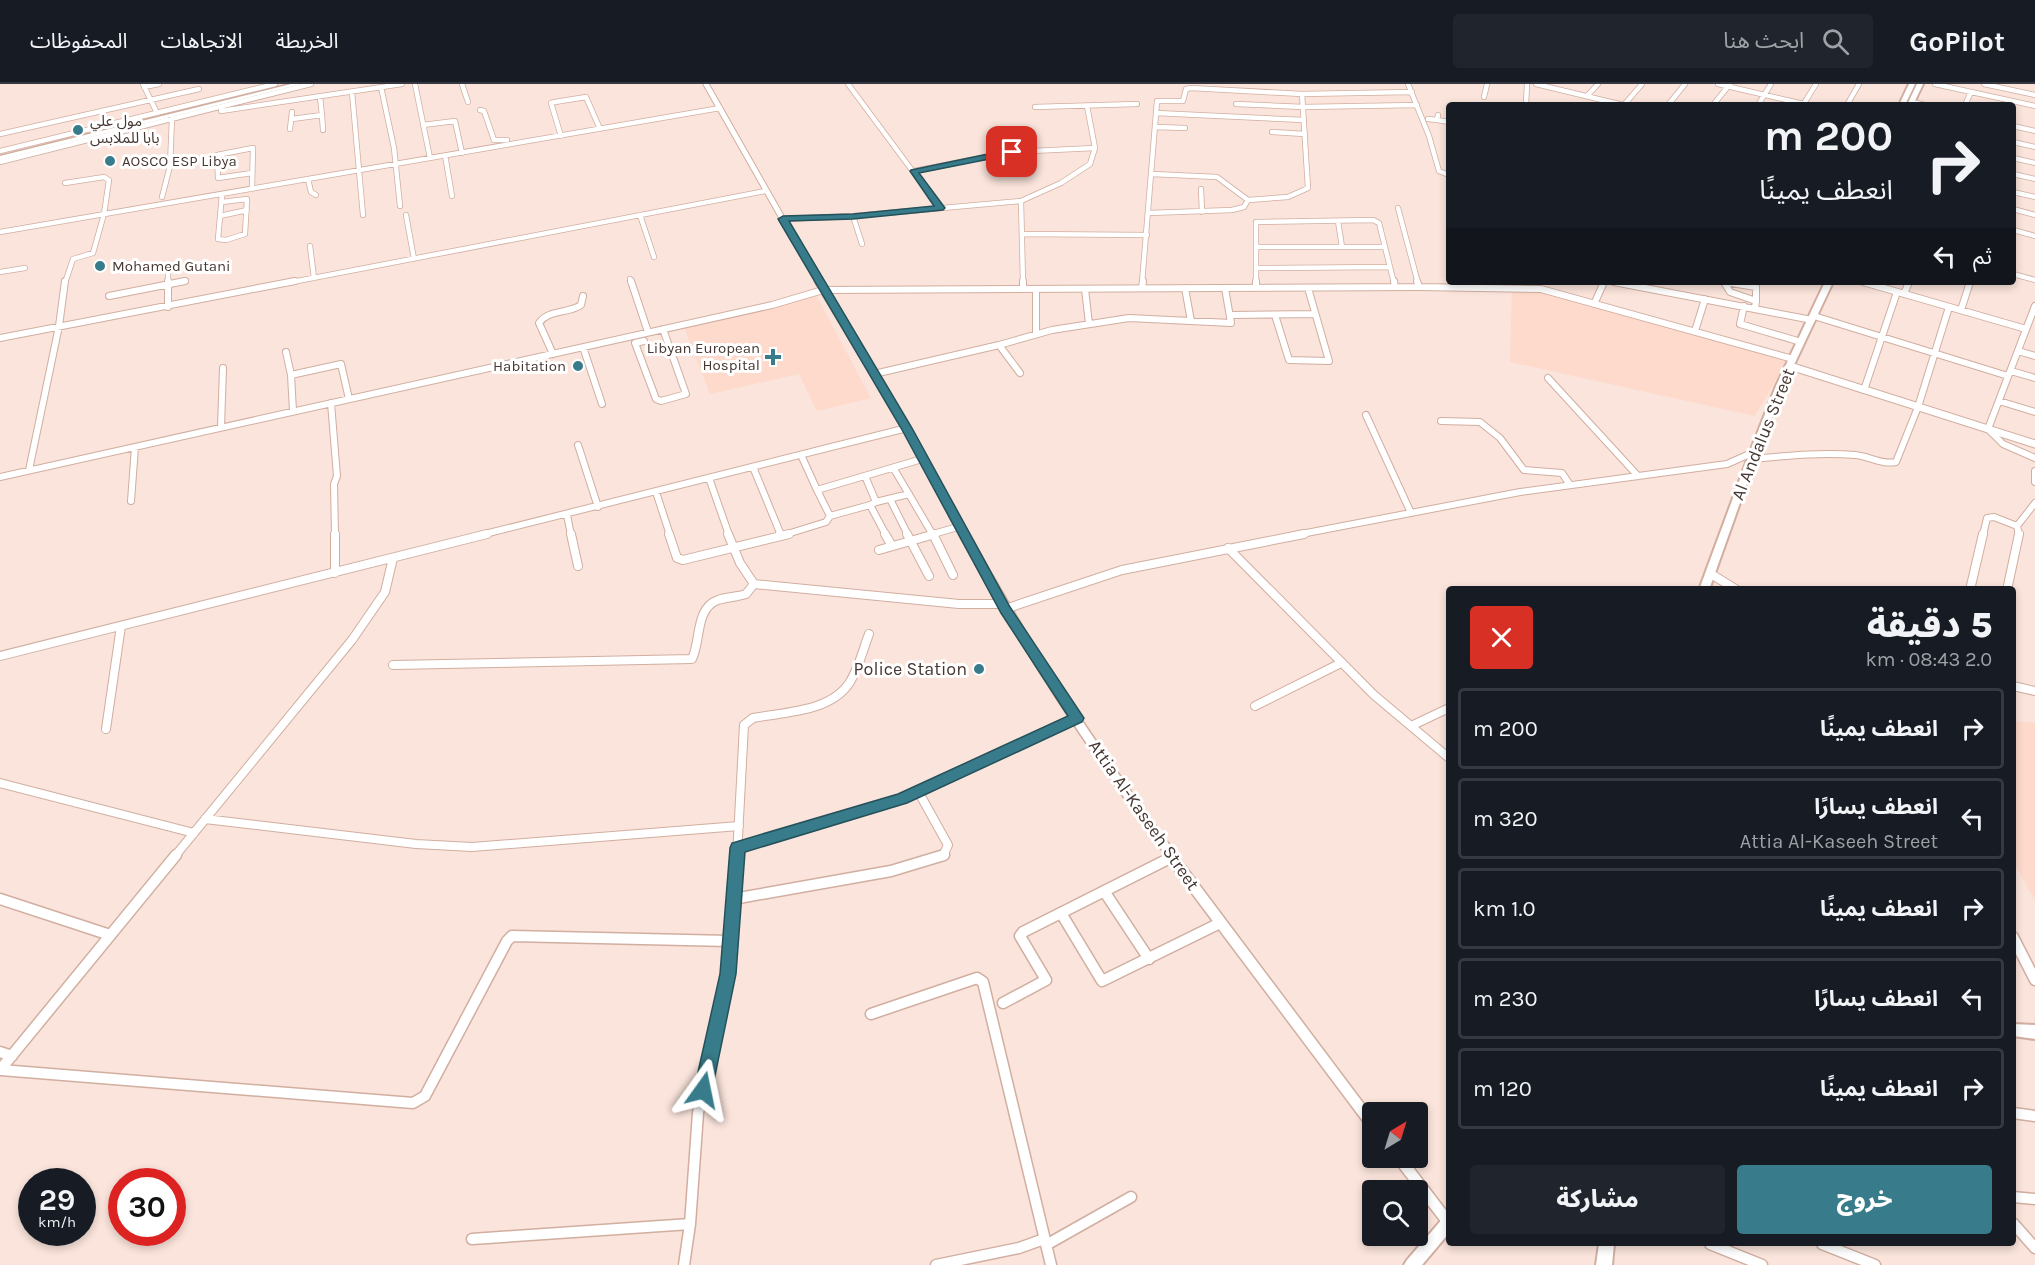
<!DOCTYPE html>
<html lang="ar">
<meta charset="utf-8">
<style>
body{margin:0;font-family:Karla,"Noto Sans Arabic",sans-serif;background:#20242c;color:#f1f3f6;direction:rtl;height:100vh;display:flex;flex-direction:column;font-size:22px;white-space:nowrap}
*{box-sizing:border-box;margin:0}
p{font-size:20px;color:#9ea1a6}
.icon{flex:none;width:33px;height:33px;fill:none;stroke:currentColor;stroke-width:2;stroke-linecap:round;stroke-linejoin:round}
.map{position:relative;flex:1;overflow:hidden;direction:ltr}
.side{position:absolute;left:1446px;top:502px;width:570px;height:660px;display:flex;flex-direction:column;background:#171b24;border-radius:6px;box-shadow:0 3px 9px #0003;direction:rtl}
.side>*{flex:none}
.guide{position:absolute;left:1446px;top:18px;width:570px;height:183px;border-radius:6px;box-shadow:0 3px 9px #0003;direction:rtl;background:#171b24;color:#f1f3f6;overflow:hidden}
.needle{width:39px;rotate:38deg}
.tools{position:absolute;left:1362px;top:1018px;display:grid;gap:12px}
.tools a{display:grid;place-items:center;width:66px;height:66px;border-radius:6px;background:#171b24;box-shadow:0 3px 9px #0003;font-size:30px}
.speed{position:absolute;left:18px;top:1084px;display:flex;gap:12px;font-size:30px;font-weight:700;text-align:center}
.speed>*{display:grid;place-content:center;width:78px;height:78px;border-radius:50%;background:#171b24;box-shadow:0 3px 9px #0003;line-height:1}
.speed small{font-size:15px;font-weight:400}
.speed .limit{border:9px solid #d22;background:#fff;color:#111}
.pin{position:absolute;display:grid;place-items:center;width:51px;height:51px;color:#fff;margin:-26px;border-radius:12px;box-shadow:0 3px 9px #0006}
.me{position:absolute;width:66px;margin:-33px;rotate:12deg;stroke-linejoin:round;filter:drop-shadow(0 0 4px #0008)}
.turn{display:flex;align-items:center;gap:21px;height:126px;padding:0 24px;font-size:27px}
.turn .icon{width:78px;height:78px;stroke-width:2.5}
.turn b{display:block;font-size:42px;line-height:51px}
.then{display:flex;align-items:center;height:57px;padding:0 24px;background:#0003;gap:12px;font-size:22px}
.round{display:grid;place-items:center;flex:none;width:63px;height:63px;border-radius:6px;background:#20242c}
.head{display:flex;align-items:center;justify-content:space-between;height:102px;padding:0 24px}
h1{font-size:36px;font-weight:800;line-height:45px}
.button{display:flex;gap:12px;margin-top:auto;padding:12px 24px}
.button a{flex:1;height:69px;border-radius:6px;background:#387c8b;color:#fff;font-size:24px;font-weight:800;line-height:69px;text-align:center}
.button a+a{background:#20242c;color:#f1f3f6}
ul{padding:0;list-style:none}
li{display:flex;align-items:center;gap:18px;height:81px;margin:0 12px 9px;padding:0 12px;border:3px solid #363941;border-radius:6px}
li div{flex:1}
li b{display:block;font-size:22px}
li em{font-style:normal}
header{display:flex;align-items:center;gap:36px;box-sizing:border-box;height:84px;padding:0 30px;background:#171b24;border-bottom:2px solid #363941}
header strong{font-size:28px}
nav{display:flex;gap:33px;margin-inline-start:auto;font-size:21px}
.search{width:420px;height:54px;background:#20242c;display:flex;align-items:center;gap:15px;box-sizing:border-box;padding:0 21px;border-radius:6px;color:#9ea1a6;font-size:22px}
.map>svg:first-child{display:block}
.built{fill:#fddacb}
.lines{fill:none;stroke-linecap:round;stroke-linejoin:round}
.minor-far3-casing{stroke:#d1aea0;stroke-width:6}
.minor-far2-casing{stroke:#d1aea0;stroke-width:8}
.minor-far1-casing{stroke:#d1aea0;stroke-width:10}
.minor-casing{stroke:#d1aea0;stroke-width:13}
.tertiary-far3-casing{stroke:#d1aea0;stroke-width:7}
.tertiary-far2-casing{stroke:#d1aea0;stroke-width:9}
.tertiary-far1-casing{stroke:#d1aea0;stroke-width:12}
.tertiary-casing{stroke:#d1aea0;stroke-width:14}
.secondary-casing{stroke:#d1aea0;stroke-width:4}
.trunk-casing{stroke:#d1aea0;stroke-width:3}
.minor-far3{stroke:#fff;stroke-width:4.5}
.minor-far2{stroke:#fff;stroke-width:6}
.minor-far1{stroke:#fff;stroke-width:8}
.minor{stroke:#fff;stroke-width:10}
.tertiary-far3{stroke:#fff;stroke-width:5}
.tertiary-far2{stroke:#fff;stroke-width:7}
.tertiary-far1{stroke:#fff;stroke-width:9}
.tertiary{stroke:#fff;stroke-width:11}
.secondary{fill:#fff;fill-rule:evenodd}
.trunk{fill:#fff;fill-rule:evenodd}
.route{fill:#387c8b;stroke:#24515a;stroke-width:1.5}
.poi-dot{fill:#387c8b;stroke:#fff;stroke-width:2}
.labels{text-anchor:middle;stroke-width:6;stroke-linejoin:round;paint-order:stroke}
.far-poi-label{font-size:15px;fill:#463732;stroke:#fff;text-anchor:start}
.street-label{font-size:18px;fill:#463732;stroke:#fff}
.poi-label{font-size:18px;fill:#463732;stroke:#fff;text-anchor:end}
</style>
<header>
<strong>GoPilot</strong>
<div class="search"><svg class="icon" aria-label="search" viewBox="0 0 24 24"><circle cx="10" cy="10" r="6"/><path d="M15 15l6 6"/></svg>ابحث هنا</div>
<nav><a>الخريطة</a><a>الاتجاهات</a><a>المحفوظات</a></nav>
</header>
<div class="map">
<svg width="2035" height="1181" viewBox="0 0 2035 1181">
<rect width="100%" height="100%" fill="#fae4db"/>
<path class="built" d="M1512,207l42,2 233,68 -32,55 -245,-54z
M816,211l55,103 -54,13 -18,-37 -89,20 -27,-69z
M2013,637l22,2v178l-22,-40z"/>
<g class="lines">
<defs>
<path id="minor-far3" d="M143,0l14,29
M415,0l15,74
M462,0l6,18
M848,0l92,124
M1408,0l21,52 10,35 10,4
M1536,0l87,21
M1718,0l90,21
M1935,0l100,22
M1984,0l51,11
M144,3l15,-3
M381,3l13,61 6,58
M352,8l11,123
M1587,12l11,-12
M1484,13l3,-13
M1912,18l13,3
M1236,20l67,3 114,-2
M1526,21l1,-21
M1624,21l18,-21
M1668,21l17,-21
M1713,21l17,-21
M1758,21l13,-21
M1803,21l13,-21
M1847,21l12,-21
M1965,21l6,-13
M1035,23l102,-3
M480,26l4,1 10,29h13
M221,27l181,-27
M1156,29l148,7
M322,31l1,15
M1438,31l-1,5 12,2
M292,35l30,-4 -2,-18
M1428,35l9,1
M423,41l32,-4 7,32
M2013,42l22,5
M1155,43l30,1
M290,45l2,-17
M1272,48l33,2
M0,50l199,-45
M561,52l-10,-33 4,-1 31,-5 14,32
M2013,58l22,5
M0,67l275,-67
M445,71l7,41
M2013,74l22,5
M0,78l311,-78
M914,87l98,-19 83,-4
M252,89l-34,5 -1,-23 36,-7 -1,41
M1152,90l65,3 31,23 40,-3 20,-9 -6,-94
M2013,90l22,5
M308,95l3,13 5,3
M65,99l39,-6 5,3 -5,34 -11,39 -20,6 -8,24
M1201,105l1,23
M2013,108l22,5
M222,110l-4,45 8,1 19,-6 2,-35 -25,3
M162,113l8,-31 2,-48
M1021,117l2,82
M1398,124l20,75
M2013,125l22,6
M1149,129l83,-3 12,-3 4,-7
M406,131l8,44
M640,131l14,42
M220,132l27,-6
M853,132l9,28
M783,135l70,-3 168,-15 40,-18 29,-19 5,-16 -8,-42
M1338,137l4,26
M2013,146l22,6
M0,148l720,-124
M1022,150l125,1
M310,162l4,32
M1256,163h129
M1256,184l134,-1
M0,188l25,-4
M168,190v9
M2013,190l22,6
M630,195l1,4
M1614,198l4,1
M1725,198l5,1
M1863,198l3,1
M177,199l9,-2
M287,199l478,-92
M1142,199l15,-182h26l3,-12 5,-1 111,6 110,-2
M1256,199v-61l117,-2 6,3 15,60"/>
<path id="minor-far2" d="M168,197v26
M631,197l17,51
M1023,197v8
M1256,197v7
M1394,197l1,6
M1417,197l2,6
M1614,198l198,38
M1724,198l6,10 26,9 -1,7
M1725,198l31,5v14
M1863,198l163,47
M1142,204l1,-7
M1185,204l6,33
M1036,205v45
M1085,205l4,35
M1904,210l5,-12
M109,212l76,-15
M1595,218l9,-20
M1744,222l-4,18 61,18
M2035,222l-47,123 15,15 32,14
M1961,226l9,-28
M1231,231l84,-1
M1275,231l14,45 40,1 -21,-73
M1814,232l194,60
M1695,247l10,-32
M0,254l295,-57
M644,257l-9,2 21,56 5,2 25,-7 -23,-65
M999,261l53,-15 77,-12 102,5 -6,-35
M583,263l19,57
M2018,267l17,5
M286,268l5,23 2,36
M553,270l-14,-31c10,-14 29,-9 42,-18l2,-9
M2011,287l24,7
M874,290l125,-29 21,28
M291,291l50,-11 8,35
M1548,294l90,98
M1864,306l33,-98
M1999,317l36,11
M331,319l6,73 -3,8 1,51
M1366,331l45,98
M1441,337l39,1 20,16 24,32 38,3 8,12
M221,343l2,-59
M578,361l20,62
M801,371l16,35 105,-31
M1751,375c34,-3 69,-7 104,-4 14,1 26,10 41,7l22,-55 31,-100
M753,383l28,68
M894,385l39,66
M29,386l30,-144 6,-45
M2035,387v11
M865,392l11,26 -6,3 16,30
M0,393l772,-172 51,-15 596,-3 122,2 252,70
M709,394l20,57
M656,408l14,43
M890,415l18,36
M131,417l4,-54
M876,418l33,-8
M567,431l4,20
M830,432l40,-11
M2017,442l18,-23
M2017,442l2,9
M481,451l426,-107
M784,451l42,-13 4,-6 -13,-26
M930,451l31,-9
M1296,451l224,-43 207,-28 27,-12
M1983,451l4,-17 7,-1 23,9"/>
<path id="minor-far1" d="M335,450v39
M571,450l7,32
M669,450l8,24 6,2 106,-26
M780,450l1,2
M885,450l7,12
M907,450l22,42
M933,450l20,41
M1228,464l146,147 75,63
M879,466l56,-16
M1711,490l26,16
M754,500l205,20h44
M1970,506l13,-56
M2007,506l12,-56
M1005,525l117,-39 182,-36
M0,572l487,-122
M393,581l299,-6c9,-18 3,-51 26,-59 9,-3 19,-3 28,-6l8,-10 -14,-21 -12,-29
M2013,602l22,5
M1255,622l86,-43
M1411,642l38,-18
M106,645l15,-103
M0,699l194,50
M918,707l30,54 -5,11
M205,735l211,25 56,3 267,-21
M737,764l164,-49 176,-81
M175,772l177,-216 33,-48 8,-34
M737,772l7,-131 9,-7c32,-6 78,-6 97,-36 9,-15 13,-32 19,-48"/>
<path id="minor" d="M1104,807l45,68
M0,815l110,36
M733,815l158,-28 53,-16
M1061,829l41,68 118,-58
M2013,853l22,43
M1003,919l43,-23 -26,-44 3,-4 149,-75
M871,930l106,-36 6,4 68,283
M0,968l12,4
M0,986l176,-215
M1,986l412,33 12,-7 82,-155 5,-5 217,5
M2013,1029l22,3
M2013,1113l22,2
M2013,1139l22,25
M472,1155l218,-15
M1710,1160l52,21
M1822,1160l53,21
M1046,1161l85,-48
M684,1181l6,-41 8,-111 30,-139 9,-119
M936,1181l83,-17 25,-9"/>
<path id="tertiary-far3" d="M706,0l113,199"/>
<path id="tertiary-far2" d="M818,197l89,147 58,107
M1790,282l245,78"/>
<path id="tertiary-far1" d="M964,450c61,112 132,220 208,322"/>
<path id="tertiary" d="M1170,771l202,269
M1399,1074l49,64"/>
<path id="secondary" d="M1909,0h6l-10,21h-6z
M1917,0h6l-10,21h-6z
M1825,198h8l-49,104 -26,66 -49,138h-10l51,-138 26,-66z
M2013,940l22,1v14l-22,-3z
M1449,1131v18l-27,32h-18l3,-5 37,-43z
M1599,1160h15l-2,21h-16z"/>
<path id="trunk" d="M291,0h11l-302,76v-4z"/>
</defs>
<use href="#minor-far3" class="minor-far3-casing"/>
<use href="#minor-far2" class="minor-far2-casing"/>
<use href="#minor-far1" class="minor-far1-casing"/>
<use href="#minor" class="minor-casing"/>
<use href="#tertiary-far3" class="tertiary-far3-casing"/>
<use href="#tertiary-far2" class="tertiary-far2-casing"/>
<use href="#tertiary-far1" class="tertiary-far1-casing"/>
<use href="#tertiary" class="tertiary-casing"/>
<use href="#secondary" class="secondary-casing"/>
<use href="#trunk" class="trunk-casing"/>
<use href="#minor-far3" class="minor-far3"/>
<use href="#minor-far2" class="minor-far2"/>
<use href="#minor-far1" class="minor-far1"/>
<use href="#minor" class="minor"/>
<use href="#tertiary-far3" class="tertiary-far3"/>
<use href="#tertiary-far2" class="tertiary-far2"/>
<use href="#tertiary-far1" class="tertiary-far1"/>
<use href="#tertiary" class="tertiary"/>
<use href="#secondary" class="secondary"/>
<use href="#trunk" class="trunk"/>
</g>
<path class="route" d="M1012,65l3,1v4l-96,19 26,35 -2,2 -90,9 -64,2 123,207 98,179 74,111 -2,4 -175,81 -162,49 -9,122 -24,116 -3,6 -6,3 -7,-3 -2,-6 26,-116 10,-126 2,-5 166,-49 170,-78 -67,-103 -100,-185 -123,-209 5,-3 70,-2 81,-8 -24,-35 1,-1z"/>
<g class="poi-dot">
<circle cx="78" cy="46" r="6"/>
<circle cx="110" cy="77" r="6"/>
<circle cx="100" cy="182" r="6"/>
<path d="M770 264h6v6h6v6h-6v6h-6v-6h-6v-6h6z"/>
<circle cx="578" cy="282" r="6"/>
<circle cx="979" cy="585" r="6"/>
</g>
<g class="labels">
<g class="far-poi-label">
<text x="90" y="42">مول علي<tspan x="90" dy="17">بابا للملابس</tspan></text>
<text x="122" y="82">AOSCO ESP Libya</text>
<text x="112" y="187">Mohamed Gutani</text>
<text x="760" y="269" text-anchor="end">Libyan European<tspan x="760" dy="17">Hospital</tspan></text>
<text x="566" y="287" text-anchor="end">Habitation</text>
</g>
<g class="street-label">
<text transform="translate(1763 350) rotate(-68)" y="6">Al Andalus Street</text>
<text transform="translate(1144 731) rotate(55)" y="6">Attia Al-Kaseeh Street</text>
</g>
<g class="poi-label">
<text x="967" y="591">Police Station</text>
</g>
</g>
</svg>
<div class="tools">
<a><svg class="needle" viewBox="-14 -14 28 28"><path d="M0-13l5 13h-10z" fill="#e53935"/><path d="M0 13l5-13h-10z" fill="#9ea1a6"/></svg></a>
<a><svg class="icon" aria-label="search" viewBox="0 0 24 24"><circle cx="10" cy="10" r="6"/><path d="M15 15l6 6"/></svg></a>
</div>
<div class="speed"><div>29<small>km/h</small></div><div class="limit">30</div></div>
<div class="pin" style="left:1012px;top:68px;background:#d93025"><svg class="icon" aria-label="arrive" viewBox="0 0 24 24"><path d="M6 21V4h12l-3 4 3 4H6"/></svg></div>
<svg class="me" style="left:703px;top:1006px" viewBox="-20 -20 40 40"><path d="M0-17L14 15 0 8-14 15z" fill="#387c8b" stroke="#fff" stroke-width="4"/></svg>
<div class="guide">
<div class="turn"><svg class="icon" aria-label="right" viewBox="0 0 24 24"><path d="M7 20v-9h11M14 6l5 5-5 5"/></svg><div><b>200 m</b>انعطف يمينًا</div></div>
<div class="then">ثم<svg class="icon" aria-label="left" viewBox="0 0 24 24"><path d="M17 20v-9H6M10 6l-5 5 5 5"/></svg></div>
</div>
<section class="side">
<div class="head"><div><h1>5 دقيقة</h1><p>2.0 km · 08:43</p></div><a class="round" style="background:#d93025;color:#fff"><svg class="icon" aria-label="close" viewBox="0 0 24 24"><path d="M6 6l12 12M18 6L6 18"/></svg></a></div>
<ul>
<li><svg class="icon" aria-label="right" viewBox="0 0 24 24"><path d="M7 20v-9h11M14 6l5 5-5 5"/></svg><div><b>انعطف يمينًا</b></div><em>200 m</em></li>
<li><svg class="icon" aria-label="left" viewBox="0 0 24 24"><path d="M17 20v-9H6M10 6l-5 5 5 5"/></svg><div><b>انعطف يسارًا</b><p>Attia Al-Kaseeh Street</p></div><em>320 m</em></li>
<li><svg class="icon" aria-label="right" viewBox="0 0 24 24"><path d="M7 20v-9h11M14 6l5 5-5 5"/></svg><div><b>انعطف يمينًا</b></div><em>1.0 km</em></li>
<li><svg class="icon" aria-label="left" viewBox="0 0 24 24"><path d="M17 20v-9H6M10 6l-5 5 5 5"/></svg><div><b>انعطف يسارًا</b></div><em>230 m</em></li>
<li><svg class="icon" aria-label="right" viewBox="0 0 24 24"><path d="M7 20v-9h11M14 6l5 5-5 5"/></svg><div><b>انعطف يمينًا</b></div><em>120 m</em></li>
</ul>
<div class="button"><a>خروج</a><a>مشاركة</a></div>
</section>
</div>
